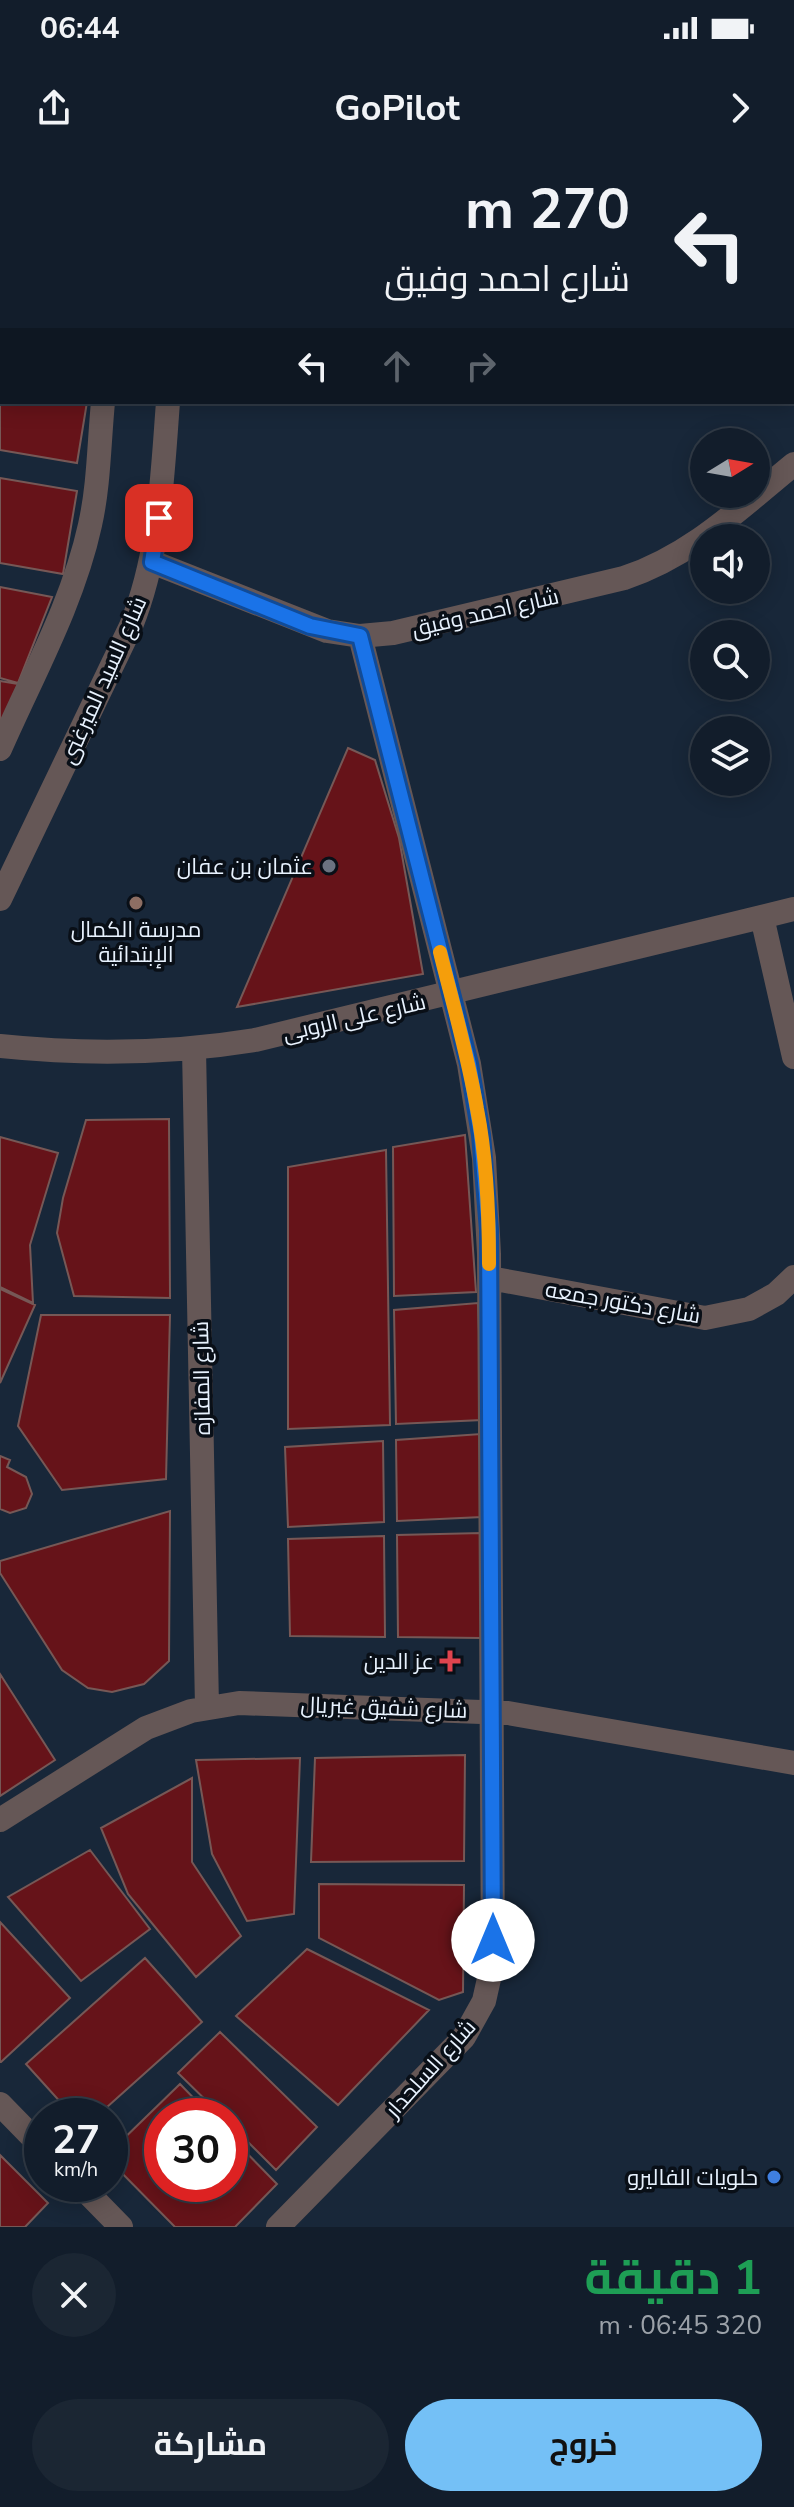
<!DOCTYPE html>
<html lang="ar">
<meta charset="utf-8">
<style>
body{margin:0;font-family:"Nunito Sans",Cairo,sans-serif;background:#1b2633;color:#f1f3f6;direction:rtl;height:100vh;display:flex;flex-direction:column;font-size:30px;white-space:nowrap}
*{box-sizing:border-box;margin:0}
p{font-size:26px;color:#9ca2a9}
.icon{flex:none;width:44px;height:44px;fill:none;stroke:currentColor;stroke-width:2;stroke-linecap:round;stroke-linejoin:round}
.map{position:relative;height:2067px;overflow:hidden;direction:ltr}
.side{display:flex;flex-direction:column;background:#121d2b;flex:1}
.side>*{flex:none}
.top-card{position:absolute;left:0px;top:0px;width:794px;height:244px;box-shadow:0 4px 20px #0003,0 0 0 2px #313b47;direction:rtl;background:#121d2b;color:#f1f3f6;overflow:hidden}
.needle{width:52px;rotate:79deg}
.tools{position:absolute;left:690px;top:268px;display:grid;gap:16px}
.tools a{display:grid;place-items:center;width:80px;height:80px;border-radius:50%;background:#121d2b;box-shadow:0 4px 20px #0003,0 0 0 2px #313b47;font-size:40px}
.speed{position:absolute;left:24px;top:1938px;display:flex;gap:16px;font-size:40px;font-weight:700;text-align:center}
.speed>*{display:grid;place-content:center;width:104px;height:104px;border-radius:50%;background:#121d2b;box-shadow:0 4px 20px #0003,0 0 0 2px #313b47;line-height:1}
.speed small{font-size:20px;font-weight:400}
.speed .limit{border:12px solid #d22;background:#fff;color:#111}
.pin{position:absolute;display:grid;place-items:center;width:68px;height:68px;color:#fff;margin:-34px;border-radius:16px;box-shadow:0 4px 12px #0006}
.me{position:absolute;width:88px;margin:-44px;rotate:0deg;stroke-linejoin:round;filter:drop-shadow(0 0 6px #0008)}
.turn{display:flex;align-items:center;gap:28px;height:168px;padding:0 32px;font-size:36px}
.turn .icon{width:104px;height:104px;stroke-width:2.5}
.turn b{display:block;font-size:56px;line-height:68px}
.lanes{display:flex;align-items:center;height:76px;padding:0 32px;background:#0003;justify-content:center;gap:40px;direction:ltr}
.lanes .off{opacity:.35}
.round{display:grid;place-items:center;flex:none;width:84px;height:84px;border-radius:42px;background:#1b2633}
.overview{display:flex;align-items:center;justify-content:space-between;height:136px;padding:0 32px}
h1{font-size:48px;font-weight:700;line-height:60px;color:#1e9e55}
.cta{display:flex;gap:16px;margin-top:auto;padding:16px 32px}
.cta a{flex:1;height:92px;border-radius:48px;background:#74c0f6;color:#111;font-size:32px;font-weight:700;line-height:92px;text-align:center}
.cta a+a{background:#1b2633;color:#f1f3f6}
.status{display:flex;justify-content:space-between;align-items:center;height:56px;padding:0 40px;background:#121d2b;direction:ltr}
.status svg{height:22px;fill:currentColor}
header{display:flex;justify-content:space-between;align-items:center;height:104px;padding:0 32px;background:#121d2b;font-size:36px;font-weight:700}
.map>svg:first-child{display:block}
.building{fill:#661319;stroke:#765856;stroke-width:2}
.lines{fill:none;stroke-linecap:round;stroke-linejoin:round}
.minor{stroke:#655756;stroke-width:24}
.major{stroke:#a38786;stroke-width:24}
.route-casing{stroke:#114b97;stroke-width:20}
.route{stroke:#1a73e8;stroke-width:14}
.slow{stroke:#f59e0b;stroke-width:14}
.worship-dot{fill:#6b7280;stroke:#090f17;stroke-width:3}
.education-dot{fill:#8d6e63;stroke:#090f17;stroke-width:3}
.health-dot{fill:#e0444e;stroke:#090f17;stroke-width:3}
.shop-dot{fill:#3f7fe0;stroke:#090f17;stroke-width:3}
.labels{text-anchor:middle;stroke-width:7;stroke-linejoin:round;paint-order:stroke}
.street-label{font-size:22px;fill:#e8f2fe;stroke:#090f17}
.poi-label{font-size:22px;fill:#e8f2fe;stroke:#090f17;text-anchor:end}
</style>
<div class="status"><b>06:44</b><svg viewBox="0 0 49 12"><path d="M0 12V9h3v3zM5 12V6h3v6zM10 12V3h3v9zM15 12V0h3v12zM26 1h20v11H26zM47 4h2v5h-2z"/></svg></div>
<header><svg class="icon" aria-label="forward" viewBox="0 0 24 24"><path d="M9 5l7 7-7 7"/></svg>GoPilot<svg class="icon" aria-label="share" viewBox="0 0 24 24"><path d="M12 15V3M7 8l5-5 5 5M5 13v7h14v-7"/></svg></header>
<div class="map">
<svg width="794" height="2067" viewBox="0 0 794 2067">
<rect width="100%" height="100%" fill="#182739"/>
<path class="building" d="M0,6h2v165h-2z
M0,205l2,37h85l-10,61 -77,-13z
M0,318l77,13 -14,83 -63,-11z
M0,427l52,10 -34,86 -18,-5z
M0,521l18,3 -18,47z
M348,588l27,12 24,78 24,136 -186,33z
M169,959l1,179 -96,-2 -17,-63 6,-35 23,-78z
M465,975l11,157 -82,4 -1,-149z
M0,977l58,16 -28,92 3,58 -33,-16z
M386,990l4,275 -102,4v-262z
M0,1129l35,16 -35,78z
M478,1143l4,117 -86,4 -2,-114z
M41,1155h129l-4,164 -104,11 -44,-64z
M481,1274l1,83 -85,4 -1,-81z
M383,1281l1,81 -96,5 -3,-80z
M0,1296l10,4 -3,7 19,10 6,17 -6,14 -16,5 -10,-4z
M170,1351l-1,150 -25,23 -32,8 -24,-4 -26,-18 -62,-97v-12z
M482,1373l-1,105 -83,-1 -1,-102z
M384,1376l1,101 -95,-1 -2,-97z
M0,1514l55,86 -55,36z
M465,1595l-1,106 -153,1 4,-104z
M300,1598l-6,156 -47,7 -35,-67 -16,-94z
M192,1618v84l49,74 -45,41 -68,-83 -27,-66z
M90,1690l60,79 -69,52 -73,-84z
M319,1724l145,1 -1,107 -24,8 -120,-62z
M0,1762l70,76 -69,64h-1z
M307,1789l122,61 -91,95 -102,-89z
M145,1798l57,64 -105,94h-24l-47,-52z
M220,1872l97,95 -41,43 -46,-46v-8h-8l-44,-43z
M180,1924l31,32h-49v68h68v-48l47,48 -42,43h-60l-65,-66v-9z
M0,1995l48,48 -23,24h-25z"/>
<g class="lines">
<path class="minor" d="M123,2l1,-2
M186,2v-2
M792,3l2,2
M792,112l2,-3
M152,402l175,69 33,5 33,-3 231,-55c67,-22 116,-70 170,-114
M0,589c32,-73 73,-146 90,-224 9,-40 9,-82 13,-123
M0,739l131,-273c29,-72 31,-147 37,-224
M762,757l32,140
M0,886c86,9 169,8 255,-6l539,-131
M194,889l13,658
M490,1118l215,40 44,-9 27,-15 18,-17
M0,1660l146,-92 45,-17 48,-8 269,10 286,50
M0,1944l42,43
M79,2024l42,43
M278,2067l186,-190 20,-36 9,-40 -4,-707 -5,-96 -15,-94 -109,-428"/>
<path class="major" d="M634,0l2,2
M792,180h2
M792,204l2,3"/>
</g>
<g class="lines">
<defs>
<path id="route" d="M159,358l-7,44 158,64 50,10 109,428 12,71 8,95 4,710"/>
</defs>
<use href="#route" class="route-casing"/>
<use href="#route" class="route"/>
<path class="slow" d="M440,792c13,52 28,104 37,157 10,51 12,103 12,155"/>
</g>
<circle class="worship-dot" cx="329" cy="706" r="8"/>
<circle class="education-dot" cx="136" cy="743" r="8"/>
<path class="health-dot" d="M446 1489h8v8h8v8h-8v8h-8v-8h-8v-8h8z"/>
<circle class="shop-dot" cx="774" cy="2017" r="8"/>
<g class="labels">
<g class="street-label">
<text transform="translate(485 452) rotate(-13)" y="8">شارع احمد وفيق</text>
<text transform="translate(103 520) rotate(-66)" y="8">شارع السيد الميرغنى</text>
<text transform="translate(354 857) rotate(-13)" y="8">شارع على الروبى</text>
<text transform="translate(623 1142) rotate(10)" y="8">شارع دكتور جمعه</text>
<text transform="translate(201 1218) rotate(-91)" y="8">شارع المفازه</text>
<text transform="translate(384 1547) rotate(2)" y="8">شارع شفيق غبريال</text>
<text transform="translate(430 1908) rotate(-48)" y="8">شارع السلحدار</text>
</g>
<g class="poi-label">
<text x="313" y="714">عثمان بن عفان</text>
<text x="136" y="777" text-anchor="middle">مدرسة الكمال<tspan x="136" dy="25">الإبتدائية</tspan></text>
<text x="434" y="1509">عز الدين</text>
<text x="758" y="2025">حلويات الفاليرو</text>
</g>
</g>
</svg>
<div class="tools">
<a><svg class="needle" viewBox="-14 -14 28 28"><path d="M0-13l5 13h-10z" fill="#e53935"/><path d="M0 13l5-13h-10z" fill="#9ca2a9"/></svg></a>
<a><svg class="icon" aria-label="sound" viewBox="0 0 24 24"><path d="M4 9h4l5-4v14l-5-4H4zM17 9q2 3 0 6"/></svg></a>
<a><svg class="icon" aria-label="search" viewBox="0 0 24 24"><circle cx="10" cy="10" r="6"/><path d="M15 15l6 6"/></svg></a>
<a><svg class="icon" aria-label="layers" viewBox="0 0 24 24"><path d="M12 4l9 5-9 5-9-5zM3 14l9 5 9-5"/></svg></a>
</div>
<div class="speed"><div>27<small>km/h</small></div><div class="limit">30</div></div>
<div class="pin" style="left:159px;top:358px;background:#d93025"><svg class="icon" aria-label="arrive" viewBox="0 0 24 24"><path d="M6 21V4h12l-3 4 3 4H6"/></svg></div>
<svg class="me" style="left:493px;top:1780px" viewBox="-20 -20 40 40"><circle r="19" fill="#fff"/><path d="M0-13L10 11 0 6-10 11z" fill="#1a73e8"/></svg>
<div class="top-card">
<div class="turn"><svg class="icon" aria-label="left" viewBox="0 0 24 24"><path d="M17 20v-9H6M10 6l-5 5 5 5"/></svg><div><b>270 m</b>شارع احمد وفيق</div></div>
<div class="lanes"><svg class="icon" aria-label="left" viewBox="0 0 24 24"><path d="M17 20v-9H6M10 6l-5 5 5 5"/></svg><svg class="icon off" aria-label="ahead" viewBox="0 0 24 24"><path d="M12 20V5M6 11l6-6 6 6"/></svg><svg class="icon off" aria-label="right" viewBox="0 0 24 24"><path d="M7 20v-9h11M14 6l5 5-5 5"/></svg></div>
</div>
</div>
<section class="side">
<div class="overview"><div><h1>1 دقيقة</h1><p>320 m · 06:45</p></div><a class="round"><svg class="icon" aria-label="close" viewBox="0 0 24 24"><path d="M6 6l12 12M18 6L6 18"/></svg></a></div>
<div class="cta"><a>خروج</a><a>مشاركة</a></div>
</section>
